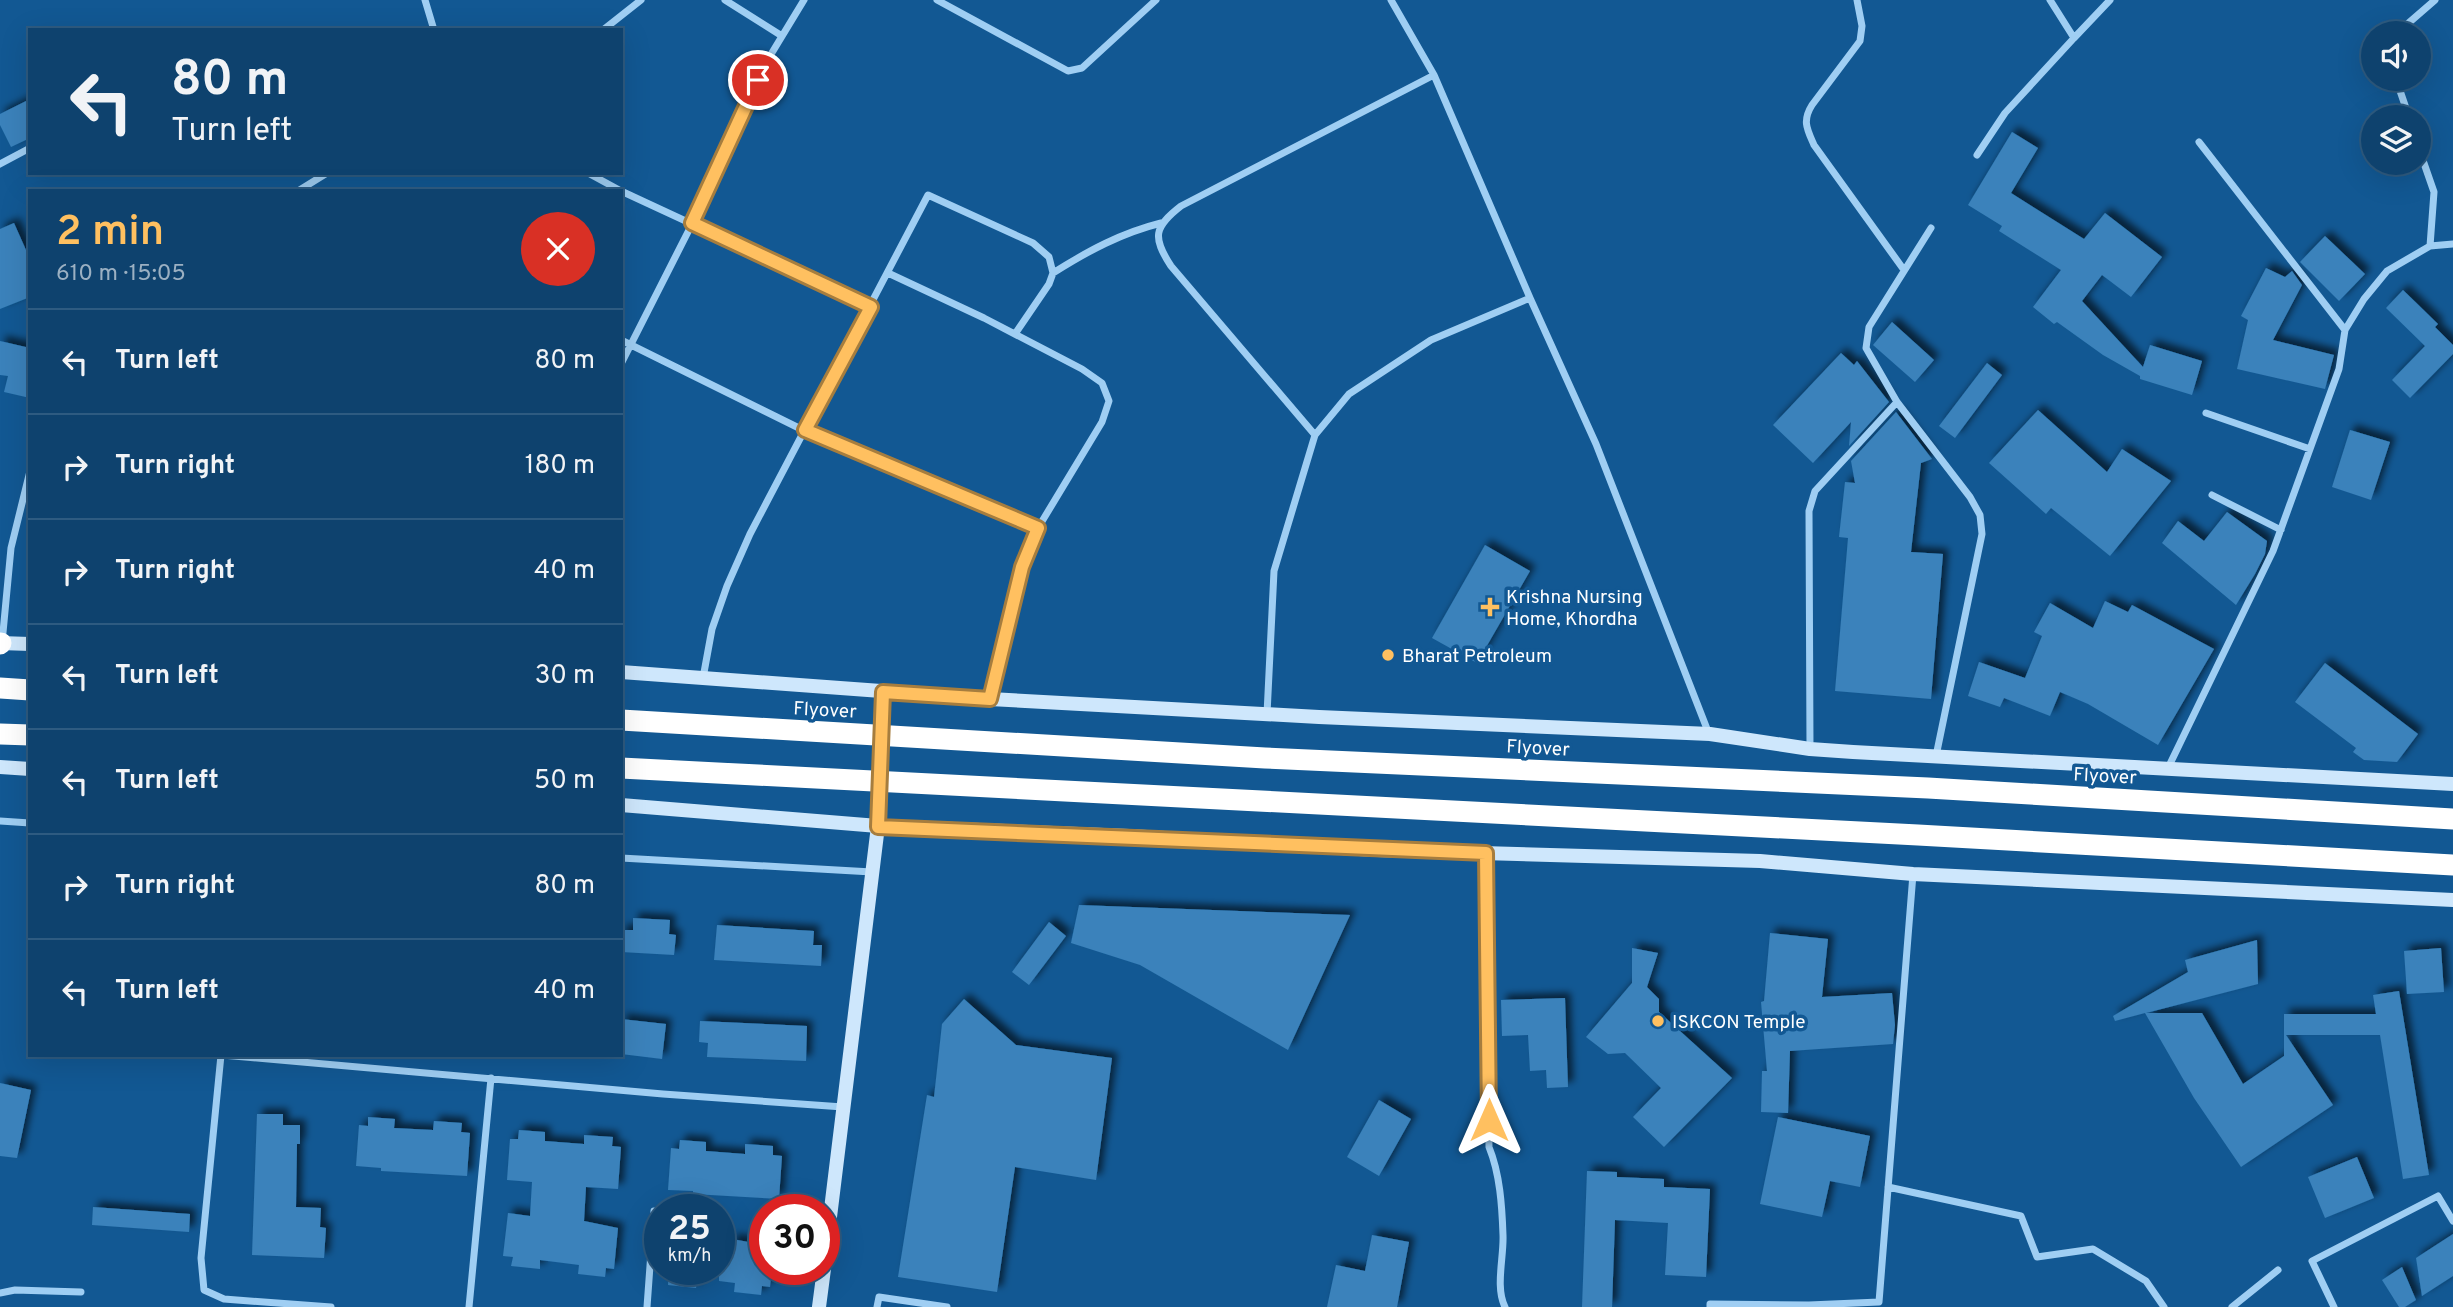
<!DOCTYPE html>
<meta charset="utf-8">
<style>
body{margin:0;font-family:Overpass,sans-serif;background:#1c4d76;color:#f1f3f6;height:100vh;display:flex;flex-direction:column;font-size:26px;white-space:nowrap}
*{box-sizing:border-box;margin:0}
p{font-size:23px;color:#9bb0c2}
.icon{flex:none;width:38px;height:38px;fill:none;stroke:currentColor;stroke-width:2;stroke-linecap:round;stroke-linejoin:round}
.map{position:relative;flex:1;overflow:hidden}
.panel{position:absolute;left:28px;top:189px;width:595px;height:868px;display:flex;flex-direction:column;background:#0e426e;border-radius:0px;box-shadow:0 7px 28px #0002,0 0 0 2px #2e5b81}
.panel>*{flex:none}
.guide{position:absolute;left:28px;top:28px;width:595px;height:147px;border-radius:0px;box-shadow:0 7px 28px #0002,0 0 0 2px #2e5b81;background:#0e426e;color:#f1f3f6;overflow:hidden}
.fabs{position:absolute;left:2361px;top:21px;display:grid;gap:14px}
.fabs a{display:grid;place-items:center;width:70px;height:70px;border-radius:50%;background:#0e426e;box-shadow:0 7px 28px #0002,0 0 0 2px #2e5b81;font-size:35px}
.speed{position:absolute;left:644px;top:1194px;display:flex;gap:14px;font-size:35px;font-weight:700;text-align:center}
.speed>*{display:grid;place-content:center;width:91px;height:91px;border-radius:50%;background:#0e426e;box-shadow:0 7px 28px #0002,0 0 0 2px #2e5b81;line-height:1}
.speed small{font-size:18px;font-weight:400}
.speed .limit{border:10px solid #d22;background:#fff;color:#111}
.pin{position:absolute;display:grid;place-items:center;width:60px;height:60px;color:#fff;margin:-30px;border:4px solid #fff;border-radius:50%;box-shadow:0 2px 7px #0007}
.me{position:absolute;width:77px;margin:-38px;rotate:0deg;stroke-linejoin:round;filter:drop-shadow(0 0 5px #0008)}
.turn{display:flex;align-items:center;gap:24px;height:147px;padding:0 28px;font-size:32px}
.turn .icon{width:91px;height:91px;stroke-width:2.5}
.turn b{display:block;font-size:49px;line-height:60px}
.round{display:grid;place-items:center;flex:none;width:74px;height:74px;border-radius:37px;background:#1c4d76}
.summary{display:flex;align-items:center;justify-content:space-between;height:119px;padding:0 28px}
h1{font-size:42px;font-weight:600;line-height:52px;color:#ffc060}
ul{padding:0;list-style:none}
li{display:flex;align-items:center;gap:21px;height:105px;padding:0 28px;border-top:2px solid #2e5b81}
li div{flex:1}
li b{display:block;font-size:26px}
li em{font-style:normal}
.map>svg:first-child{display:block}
.building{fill:#3a82bb;filter:url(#shadow)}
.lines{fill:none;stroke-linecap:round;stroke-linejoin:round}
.street{stroke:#9fcef3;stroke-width:7}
.secondary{stroke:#cee7fc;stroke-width:14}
.highway{stroke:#fff;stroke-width:21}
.highway-bridge{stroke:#fff;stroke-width:21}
.route-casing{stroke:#a67d3e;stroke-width:18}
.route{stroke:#ffc060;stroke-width:12}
.poi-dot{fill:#ffc060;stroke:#125893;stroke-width:2.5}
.labels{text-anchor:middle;stroke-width:7;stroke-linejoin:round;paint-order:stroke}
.poi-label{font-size:19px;fill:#fff;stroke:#125893;text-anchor:start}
.street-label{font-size:19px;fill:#fff;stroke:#125893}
</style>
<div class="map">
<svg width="2453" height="1307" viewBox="0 0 2453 1307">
<defs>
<filter id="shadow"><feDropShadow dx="5.5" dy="-5.5" stdDeviation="3.5" flood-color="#0009"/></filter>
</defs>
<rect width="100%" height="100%" fill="#125893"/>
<path class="building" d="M30,99v39l-19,9 -11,-22v-11z
M2012,132l26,16 -27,45 73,46 21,-26 57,44 -31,40 -29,-22 -20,26 61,66 7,-22 52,16 -10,34 -52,-16v-3l-37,-21 -46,-33 -3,2 -21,-17 28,-37 -62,-39 3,-5 -34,-21z
M14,223l16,36v38l-30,12v-80z
M2325,236l40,38 -26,27 -39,-39z
M2266,268l19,9 7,-6 10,14 -29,55 61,15 -9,34 -88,-20 11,-49 -7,-4z
M2403,290l35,34 -3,3 18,18v9l-43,44 -18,-18 33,-34 -39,-38z
M1892,322l42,38 -19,22 -42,-37z
M0,341l30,7v50l-26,-6 4,-16 -8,-1z
M1841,353l13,12 3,-4 32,41 -40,44 2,-24 -38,41 -40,-38z
M1987,363l15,12 -47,63 -16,-12z
M2038,410l69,62 15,-23 49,32 -61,75 -59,-48 -5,6 -57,-51z
M1896,412l36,47 -11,4 -10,89 32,2 -12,145 -96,-8 13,-153 -9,-1 6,-55 10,1 -4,-22z
M2350,430l40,12 -19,58 -39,-13z
M2227,512l40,29 -2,13 -10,20 -19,31 -74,-62 16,-22 26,20z
M1485,545l45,26 -53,92 -45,-25z
M2105,601l23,11 4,-7 82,44 -56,96 -70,-41 -28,-12 -10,24 -46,-18 -4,9 -32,-11 11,-34 46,16 17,-42 -8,-4 16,-29 43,25z
M2325,663l93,71 -21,28 -33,-2 -11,-8 3,-4 -61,-46z
M1079,905l271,10 -62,135 -148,-85 -69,-22z
M633,918l37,2 -1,14 7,1 -2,20 -53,-3v-22h12z
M1049,922l17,14 -37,49 -17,-13z
M717,925l97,6 -1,14h9l-1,21 -107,-6z
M1770,933l58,6 -6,58 70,-4 3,32 -2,19 -103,7 -2,62 -27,-1 1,-41h5l-6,-69 3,-1z
M2257,940l1,44 -112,29h56l41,71 41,-28v-42h92l-3,-19 26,-4 30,184 -26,4 -23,-144h-94l47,70 -92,62 -47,-69 -49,-85 -30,8 -2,-5 75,-44 -3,-12z
M1632,948l26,5 -11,34 12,12v13l73,66 -68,69 -31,-30 28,-29 -36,-35 -17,1 -22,-17 46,-54z
M2441,948l3,44 -37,2 -3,-43z
M1565,998l3,89 -21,1 -1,-18 -16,1 -2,-36 -26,1 -1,-36z
M964,999l52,46 96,13 -16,122 -81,-13 -18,125 -99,-15 29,-182 7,2 8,-73z
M621,1019l45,5 -4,35 -41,-5z
M700,1021l107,5 -1,35 -99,-4 1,-14 -9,-1z
M0,1083l31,7 -14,68 -17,-2z
M1379,1100l32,19 -32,57 -32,-19z
M257,1114h26v11h17v19h-3l-1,63 25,1 -1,19 6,1 -2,30 -72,-3z
M368,1117l27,2 -1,9 39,2 1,-9 28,2 -1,9 9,1 -3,43 -86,-5v-3l-25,-2 3,-41 9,1z
M1778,1117l92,19 -10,51 -30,-6 -8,36 -62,-13z
M519,1130l26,2v9l39,3v-9l29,2 -1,9 9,1 -3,42 -32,-2 -2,34 34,7 -4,41 -8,-1 -1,9 -27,-3 1,-9 -39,-5v9l-29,-3 2,-9 -10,-1 5,-43 22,3 2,-34 -25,-2 3,-41h8z
M680,1140l26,2v9l39,3v-10l28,2v9l9,1 -3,43 -86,-5v-3l-25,-1 3,-42 8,1z
M2357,1157l17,41 -49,20 -17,-41z
M1587,1171l30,1v5l47,2v8l46,2 -4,88 -41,-2 3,-52 -53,-3 -3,87h-30z
M93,1207l97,7 -1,18 -97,-7z
M2453,1234v42l-31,20 -6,-38z
M1372,1235l37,7 -12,65h-70l9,-42 29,6z
M732,1239l33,6v24h7l-2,18 -8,-1 -1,9 -27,-3 1,-9 -16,-2v-31l11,1z
M2402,1267l14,33 -11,7h-6l-17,-27z
M669,1269h29l-2,19 -28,-3z"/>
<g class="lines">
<path class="street" d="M425,0l9,30
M725,0l57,36
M937,0l131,71 14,-3 74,-68
M1857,0l5,26 -2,15 -48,64c-10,16 -5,24 2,40l90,125
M603,30l38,-30
M2397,33l38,-33
M2074,38l36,-38
M2396,79l13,38
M2199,142l146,188
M1977,155l28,-42 69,-75 -24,-38
M0,164l30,-16
M588,173l33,18
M298,191l29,-18
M621,191l250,116
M1931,228l-62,99 -3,21 31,54 73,95 10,18 2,19 -46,222
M2430,246l23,-2
M888,273l96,45 98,51 20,14 7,18 -7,21 -64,106 -16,39 -32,132
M1053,273c35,-22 68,-40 108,-50
M1530,298l66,146 113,290
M621,340l184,91 233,97
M621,364l71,-140 78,-168 34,-56
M2206,413l104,36
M1315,435l-144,-169c-19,-29 -17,-39 10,-60l253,-131
M2212,495l69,35
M2,643l9,-95 19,-77
M703,678l9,-49 15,-43 23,-52 178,-339 105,48 16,14 4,16 -4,11 -34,50
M1267,714l7,-143 41,-136 34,-41 82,-54 99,-42 -96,-223 -43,-75
M1810,749l-1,-238 6,-20 82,-89
M2168,768l105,-217 66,-182 6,-39 19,-31 23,-28 43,-25 4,-54 -16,-46
M0,821l30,2
M1486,853l3,294c11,27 13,59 14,88 1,22 -8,52 2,72
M621,858l251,14
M221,1055l-20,203 3,32 20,9 107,8
M222,1055l441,39 180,13
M1888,1187l133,29 16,41 56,-8 53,32 18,26
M0,1293l15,-3 66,2
M469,1307l22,-229
M647,1307l7,-96
M877,1307l2,-10 68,10
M1710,1307v-3l99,1 70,-3 34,-428
M2232,1307l46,-37
M2334,1307l-22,-46 126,-65 15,25"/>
<path class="secondary" d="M0,643l30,1
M621,672l369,27 329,18 391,17 100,15 43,3 600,32
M0,767l30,2
M621,805l257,21 251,10 248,14 383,11 153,13 540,26
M824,1266l54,-440 5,-134
M819,1307l5,-38"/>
<path class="highway" d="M0,644l1,-1
M0,688l30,2
M0,734l30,1"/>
<path class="highway-bridge" d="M621,720l644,38 663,30 525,31
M621,768l1297,67 535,30"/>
</g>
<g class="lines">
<defs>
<path id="route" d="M758,80l-66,143 179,84 -66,123 233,98 -16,39 -32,132 -107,-7 -5,135 608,26 3,267"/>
</defs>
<use href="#route" class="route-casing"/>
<use href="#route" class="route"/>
</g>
<g class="poi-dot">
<path d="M1486.5 596.5h7v7h7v7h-7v7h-7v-7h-7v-7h7z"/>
<circle cx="1388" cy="655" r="7"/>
<circle cx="1658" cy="1021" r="7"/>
</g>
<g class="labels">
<g class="poi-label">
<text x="1506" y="603">Krishna Nursing<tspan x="1506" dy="22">Home, Khordha</tspan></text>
<text x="1402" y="662">Bharat Petroleum</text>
<text x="1672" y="1028">ISKCON Temple</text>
</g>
<g class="street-label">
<text transform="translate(825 709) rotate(3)" y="7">Flyover</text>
<text transform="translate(1538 747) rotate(3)" y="7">Flyover</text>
<text transform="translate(2105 775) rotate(3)" y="7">Flyover</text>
</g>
</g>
</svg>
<div class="fabs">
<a><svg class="icon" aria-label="sound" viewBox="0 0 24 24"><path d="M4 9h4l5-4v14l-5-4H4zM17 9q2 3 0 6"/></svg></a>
<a><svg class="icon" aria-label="layers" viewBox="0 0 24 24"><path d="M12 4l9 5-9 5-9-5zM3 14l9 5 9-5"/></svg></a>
</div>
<div class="speed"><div>25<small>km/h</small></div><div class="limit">30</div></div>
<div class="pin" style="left:758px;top:80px;background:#d93025"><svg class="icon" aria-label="arrive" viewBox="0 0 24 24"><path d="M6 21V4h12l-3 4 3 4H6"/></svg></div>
<svg class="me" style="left:1489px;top:1120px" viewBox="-20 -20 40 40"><path d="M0-17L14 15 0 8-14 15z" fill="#ffc060" stroke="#fff" stroke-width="4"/></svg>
<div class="guide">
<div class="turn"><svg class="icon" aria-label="left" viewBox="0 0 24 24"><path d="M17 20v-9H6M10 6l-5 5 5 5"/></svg><div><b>80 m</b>Turn left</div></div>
</div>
<section class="panel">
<div class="summary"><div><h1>2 min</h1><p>610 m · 15:05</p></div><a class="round" style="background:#d93025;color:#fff"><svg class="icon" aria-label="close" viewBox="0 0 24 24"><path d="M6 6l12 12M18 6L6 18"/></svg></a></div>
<ul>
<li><svg class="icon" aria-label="left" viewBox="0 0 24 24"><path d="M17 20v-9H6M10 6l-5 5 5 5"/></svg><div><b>Turn left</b></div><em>80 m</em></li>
<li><svg class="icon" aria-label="right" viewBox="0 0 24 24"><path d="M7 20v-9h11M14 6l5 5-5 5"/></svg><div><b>Turn right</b></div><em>180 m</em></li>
<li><svg class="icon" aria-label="right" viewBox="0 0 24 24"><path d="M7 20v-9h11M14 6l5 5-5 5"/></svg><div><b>Turn right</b></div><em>40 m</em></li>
<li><svg class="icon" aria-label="left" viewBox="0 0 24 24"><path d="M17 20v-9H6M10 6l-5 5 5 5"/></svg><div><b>Turn left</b></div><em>30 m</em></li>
<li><svg class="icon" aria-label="left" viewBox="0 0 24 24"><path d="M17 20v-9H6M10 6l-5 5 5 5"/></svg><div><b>Turn left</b></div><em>50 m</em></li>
<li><svg class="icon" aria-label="right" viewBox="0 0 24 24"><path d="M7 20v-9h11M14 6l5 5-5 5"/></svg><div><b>Turn right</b></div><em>80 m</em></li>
<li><svg class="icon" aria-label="left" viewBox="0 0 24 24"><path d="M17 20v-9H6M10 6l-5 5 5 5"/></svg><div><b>Turn left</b></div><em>40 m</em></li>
</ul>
</section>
</div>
